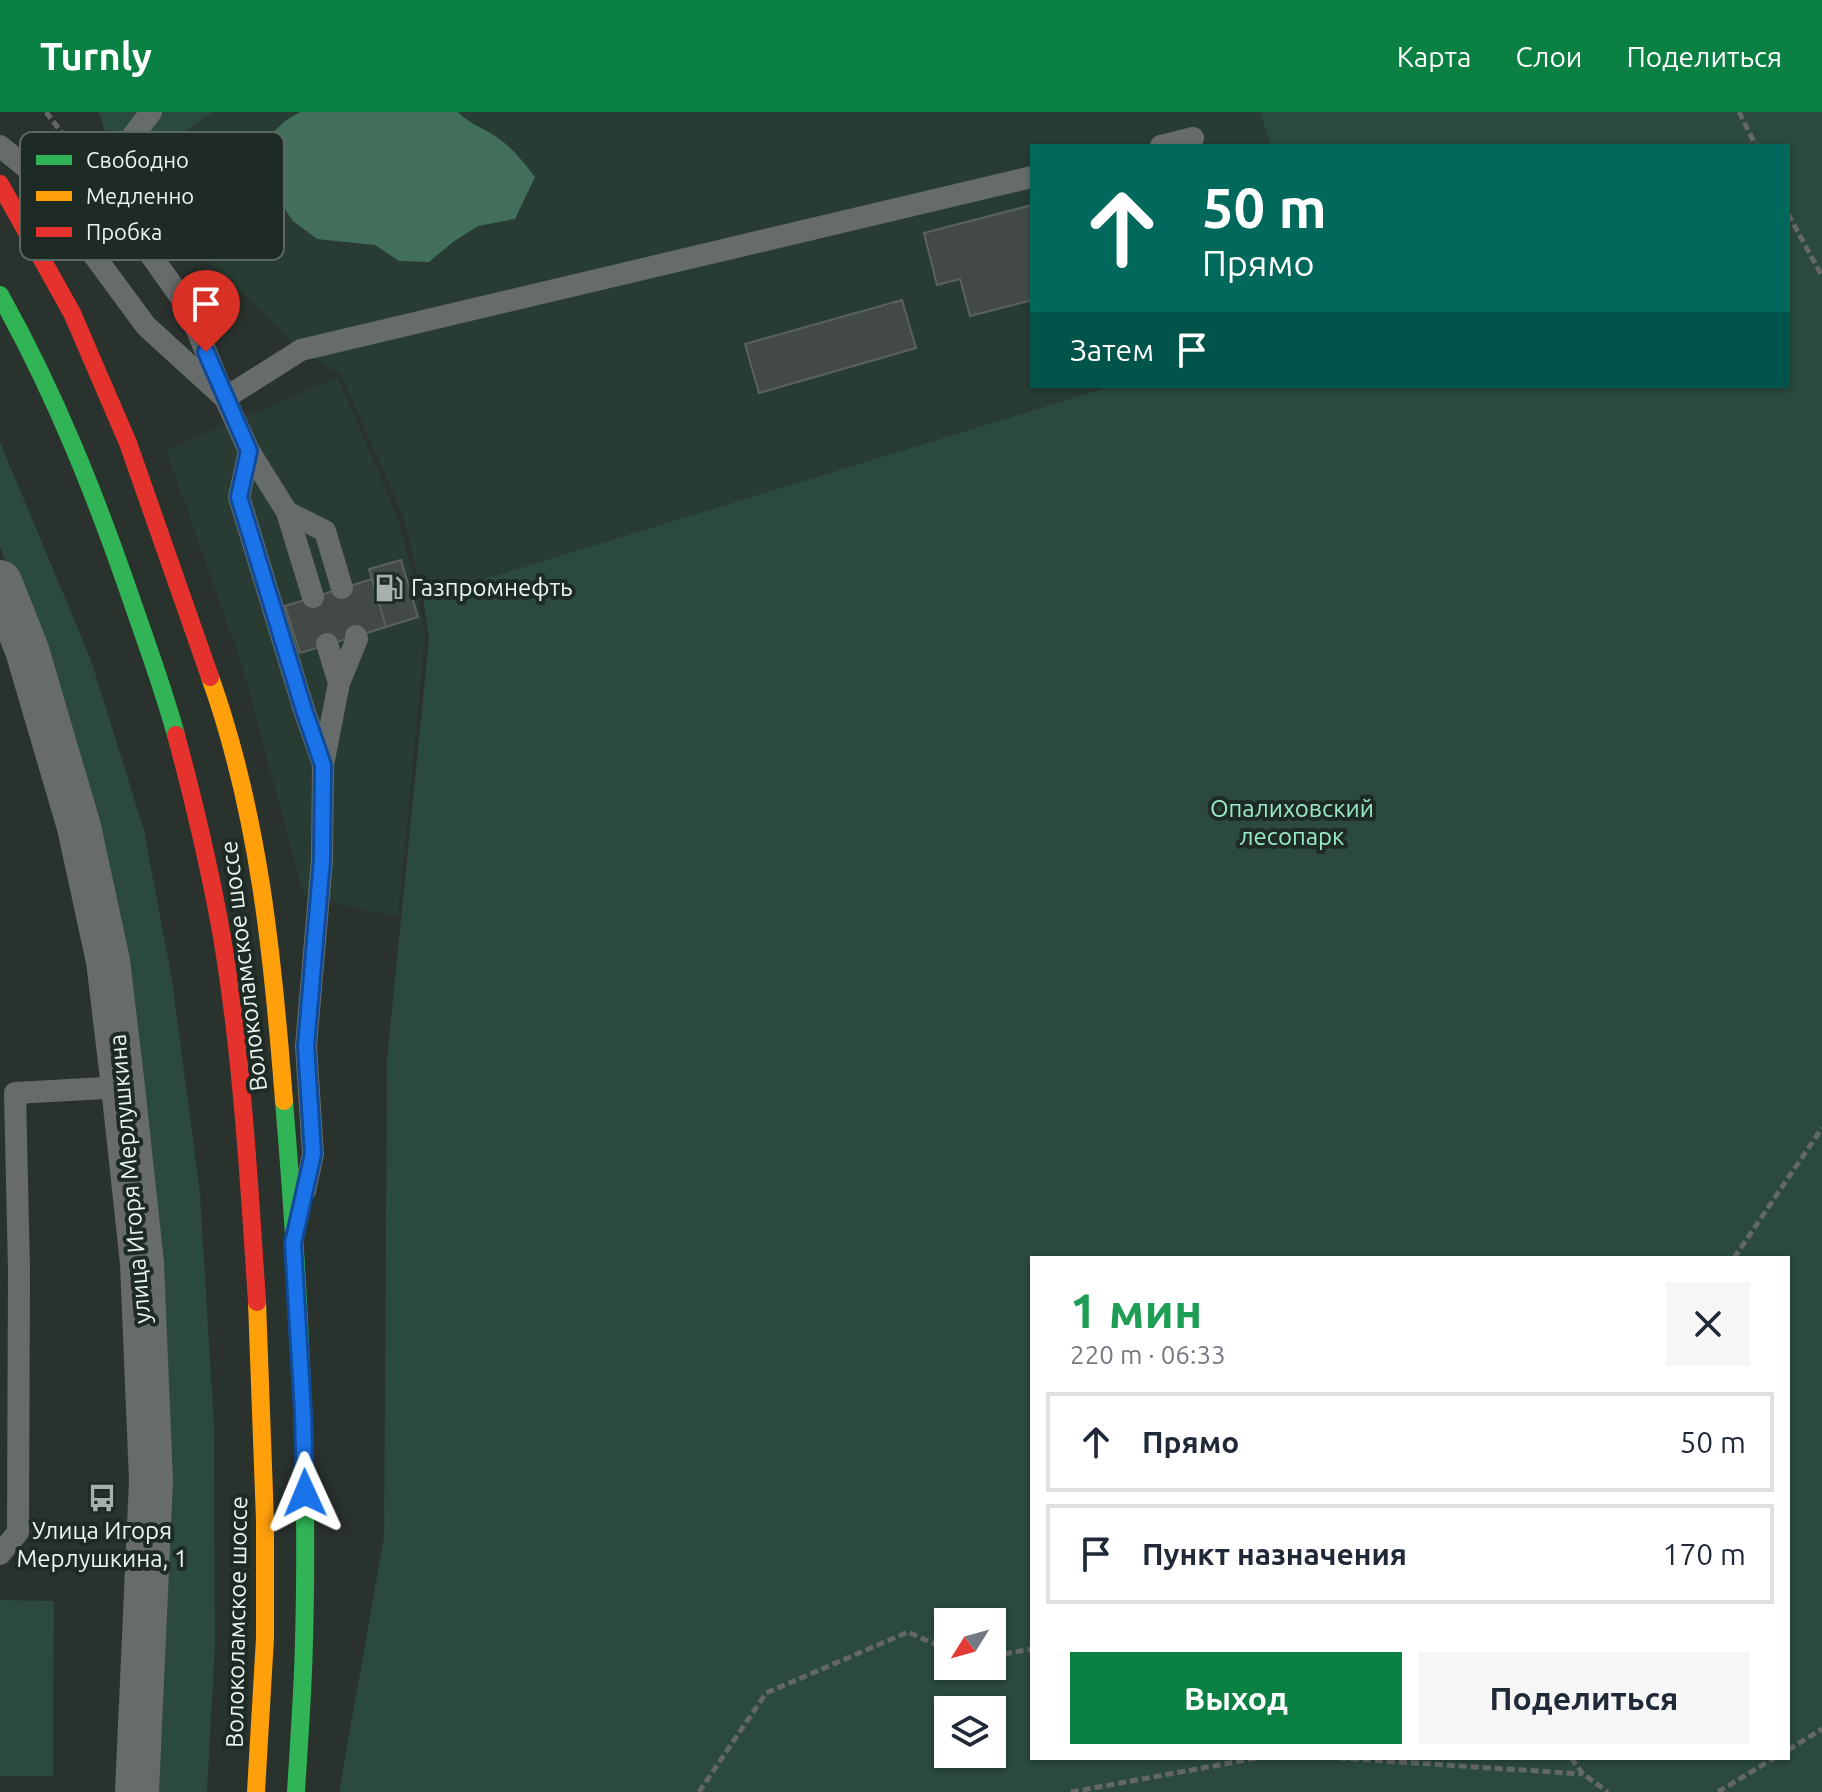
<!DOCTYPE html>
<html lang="ru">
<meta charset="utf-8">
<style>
body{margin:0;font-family:Ubuntu,sans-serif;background:#f6f6f7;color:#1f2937;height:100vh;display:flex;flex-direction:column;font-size:30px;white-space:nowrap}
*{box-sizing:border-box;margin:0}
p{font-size:26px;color:#747a83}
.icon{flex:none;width:44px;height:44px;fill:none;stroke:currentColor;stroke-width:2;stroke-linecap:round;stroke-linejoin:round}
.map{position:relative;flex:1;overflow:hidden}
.drawer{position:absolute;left:1030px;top:1144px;width:760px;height:504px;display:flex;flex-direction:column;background:#fff;border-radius:0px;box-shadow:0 2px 6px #0004}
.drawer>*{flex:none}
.guide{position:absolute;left:1030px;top:32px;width:760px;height:244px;border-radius:0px;box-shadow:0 2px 6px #0004;background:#00695c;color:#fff;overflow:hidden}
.needle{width:52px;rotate:233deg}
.fabs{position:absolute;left:934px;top:1496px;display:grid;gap:16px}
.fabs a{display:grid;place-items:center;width:72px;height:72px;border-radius:0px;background:#fff;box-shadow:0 2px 6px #0004;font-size:40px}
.pin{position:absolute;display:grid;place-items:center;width:68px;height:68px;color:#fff;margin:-82px -34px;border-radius:50% 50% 50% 0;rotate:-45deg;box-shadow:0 0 8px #0007}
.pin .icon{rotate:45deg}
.me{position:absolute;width:88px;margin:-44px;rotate:359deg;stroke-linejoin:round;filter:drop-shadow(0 0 6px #0008)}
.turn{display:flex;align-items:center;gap:28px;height:168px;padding:0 40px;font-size:36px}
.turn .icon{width:104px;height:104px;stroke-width:2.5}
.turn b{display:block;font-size:56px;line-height:68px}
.then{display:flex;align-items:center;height:76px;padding:0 40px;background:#0003;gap:16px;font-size:30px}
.round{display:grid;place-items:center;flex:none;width:84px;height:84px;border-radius:0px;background:#f6f6f7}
.headline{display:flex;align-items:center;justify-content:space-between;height:136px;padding:0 40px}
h1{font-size:48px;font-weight:700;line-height:60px;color:#1e9e55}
.button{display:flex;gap:16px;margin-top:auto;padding:16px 40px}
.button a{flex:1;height:92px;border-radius:0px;background:#0b8043;color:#fff;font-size:32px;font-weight:700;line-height:92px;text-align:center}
.button a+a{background:#f6f6f7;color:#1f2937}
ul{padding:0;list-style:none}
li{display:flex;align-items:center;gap:24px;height:100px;margin:0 16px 12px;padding:0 24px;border:4px solid #e0e1e3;border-radius:0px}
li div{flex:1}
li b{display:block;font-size:30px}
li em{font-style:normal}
header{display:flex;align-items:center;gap:48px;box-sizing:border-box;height:112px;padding:0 40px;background:#0b8043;color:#fff}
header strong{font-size:38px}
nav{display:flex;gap:44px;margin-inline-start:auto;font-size:28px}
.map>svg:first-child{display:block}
.built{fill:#283c33}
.green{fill:#2b493d;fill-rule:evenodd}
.water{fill:#426f5c}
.building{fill:#424946;stroke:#5b625e;stroke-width:2}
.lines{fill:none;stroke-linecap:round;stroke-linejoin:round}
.path{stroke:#646865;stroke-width:5;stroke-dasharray:8 4;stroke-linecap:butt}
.lane{stroke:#676b69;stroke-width:22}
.street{stroke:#676b69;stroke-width:44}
.fast{stroke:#30b455;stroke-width:18}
.slow{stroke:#ff9f0a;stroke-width:18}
.jam{stroke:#e5322d;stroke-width:18}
.route-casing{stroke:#114b97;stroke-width:20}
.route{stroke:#1a73e8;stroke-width:14}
.labels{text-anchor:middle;stroke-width:8;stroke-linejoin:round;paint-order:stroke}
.poi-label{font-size:24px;fill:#ebf4ef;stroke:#1e2b25;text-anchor:start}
.park-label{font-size:24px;fill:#9aeac8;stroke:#1e2b25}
.street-label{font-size:24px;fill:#ebf4ef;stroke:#1e2b25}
.key{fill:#1e2b25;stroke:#5c6762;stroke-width:2}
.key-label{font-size:22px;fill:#ebf4ef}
</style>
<header>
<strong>Turnly</strong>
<nav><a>Карта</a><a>Слои</a><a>Поделиться</a></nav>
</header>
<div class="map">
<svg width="1822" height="1680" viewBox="0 0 1822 1680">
<rect width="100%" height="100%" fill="#2a322e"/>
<path class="built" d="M213,0h1047l11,34h-239v240h80l-689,212 -20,-83 -62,-140 -40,-25 -182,-174z
M338,265l60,142 21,80 6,39 -27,279 -94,-21 -62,-231 -76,-215z"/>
<path class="green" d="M99,0h114l-94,64z
M1260,0h562v1680h-1483l45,-255 3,-477 42,-422 -6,-40 689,-212h676v-240h-517zM1788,1146v500h-756v-500zM948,1510h44v44h-44zM948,1598h44v44h-44z
M0,330l91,218 53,170 28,150 28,213 14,233 1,220 -8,146h-56l16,-347 -125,-784 -42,-114z
M0,1488l54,1 -1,175h-53z"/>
<path class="water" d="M300,0h158c11,12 24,15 37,24 17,11 28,25 40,41l-20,42 -37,7 -25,16 -24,20 -30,-1 -24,-16 -58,-6 -24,-18 -34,-49 5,-31 21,-20z"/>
<path class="building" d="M1032,93v95l-62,16 -10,-37 -23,6 -13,-52z
M902,188l14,48 -157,45 -14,-49z
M401,448l17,57 -32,10 -17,-58z
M372,467l14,48 -86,26 -15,-47z"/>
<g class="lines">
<path class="path" d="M46,0l35,46
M1739,0l17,34
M1788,102l34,62
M1734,1146l88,-130
M992,1544l40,-7
M1788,1638l34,-21
M1339,1646l244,16
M1571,1646l12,16 25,18
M699,1680l67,-99 142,-61 40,18
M1071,1680l186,-34
M1718,1680l56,-34"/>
<path class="lane" d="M151,0l-42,55 -4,24 82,115 38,92 76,-48 731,-173
M0,34l34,28 112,152 79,72 24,53 38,61 26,85
M1161,34l32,-8
M249,339l-10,46 65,213 19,54
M287,400l38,19 17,57
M339,571l18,-44 -1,-3
M305,1079l8,-37 -7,-108 16,-186 1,-95 16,-82 -12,-39
M0,1442l18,-22 1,-262 -4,-177 108,-6"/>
<path class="street" d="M0,470l27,68 52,177 29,134 15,126 19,176 9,218 -14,311"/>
<path class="fast" d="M0,183c56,100 97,204 134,312 15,43 30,84 42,128
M284,989c15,179 25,360 20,540 -1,50 -5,101 -8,151"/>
<path class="slow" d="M210,565c49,137 63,281 74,424
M256,1680l9,-154v-117l-8,-219"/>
<path class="jam" d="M0,72l72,129 56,130 82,234
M176,623c18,67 34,134 46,202 20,120 27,243 35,365"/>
</g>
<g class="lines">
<defs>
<path id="route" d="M206,240l43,99 -10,46 65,213 19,55 -1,95 -16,186 7,108 -20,89 10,170 2,80"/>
</defs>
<use href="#route" class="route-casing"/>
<use href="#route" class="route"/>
</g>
<defs>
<symbol id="fuel-bare" viewBox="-9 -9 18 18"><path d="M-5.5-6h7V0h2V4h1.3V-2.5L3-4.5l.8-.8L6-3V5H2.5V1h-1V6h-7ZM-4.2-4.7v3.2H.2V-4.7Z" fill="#a7b0ab" stroke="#1e2b25" stroke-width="2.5" paint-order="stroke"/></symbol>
<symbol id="bus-bare" viewBox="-9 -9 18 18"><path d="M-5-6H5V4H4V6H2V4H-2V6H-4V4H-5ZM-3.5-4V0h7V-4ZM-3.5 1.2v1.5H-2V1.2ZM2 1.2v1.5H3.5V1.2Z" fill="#a7b0ab" stroke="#1e2b25" stroke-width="2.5" paint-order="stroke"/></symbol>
</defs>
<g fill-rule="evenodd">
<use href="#fuel-bare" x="369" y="456" width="40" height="40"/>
<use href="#bus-bare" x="82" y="1366" width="40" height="40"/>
</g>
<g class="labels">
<g class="poi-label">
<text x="411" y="484">Газпромнефть</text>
<text x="102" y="1427" text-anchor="middle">Улица Игоря<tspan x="102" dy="28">Мерлушкина, 1</tspan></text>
</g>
<g class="park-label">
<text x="1292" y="705">Опалиховский<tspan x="1292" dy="28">лесопарк</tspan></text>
</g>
<g class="street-label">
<text transform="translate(244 854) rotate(-97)" y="8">Волоколамское шоссе</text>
<text transform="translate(130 1067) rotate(-95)" y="8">улица Игоря Мерлушкина</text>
<text transform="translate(237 1510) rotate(-89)" y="8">Волоколамское шоссе</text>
</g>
</g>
<rect x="20" y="20" width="264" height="128" rx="12" class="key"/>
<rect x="36" y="43" width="36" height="10" fill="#30b455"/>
<rect x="36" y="79" width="36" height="10" fill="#ff9f0a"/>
<rect x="36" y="115" width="36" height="10" fill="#e5322d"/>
<g class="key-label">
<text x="86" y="56">Свободно</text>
<text x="86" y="92">Медленно</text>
<text x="86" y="128">Пробка</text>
</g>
</svg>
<div class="fabs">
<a><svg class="needle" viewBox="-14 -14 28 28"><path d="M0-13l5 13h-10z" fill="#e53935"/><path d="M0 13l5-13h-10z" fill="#747a83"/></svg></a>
<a><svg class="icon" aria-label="layers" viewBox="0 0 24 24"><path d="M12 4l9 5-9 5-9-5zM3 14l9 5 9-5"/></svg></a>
</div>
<div class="pin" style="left:206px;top:240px;background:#d93025"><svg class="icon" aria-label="arrive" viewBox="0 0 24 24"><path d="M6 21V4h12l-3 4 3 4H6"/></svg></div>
<svg class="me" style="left:305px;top:1381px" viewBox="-20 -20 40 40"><path d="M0-17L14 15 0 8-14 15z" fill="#1a73e8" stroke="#fff" stroke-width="4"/></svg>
<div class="guide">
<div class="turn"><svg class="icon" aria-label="ahead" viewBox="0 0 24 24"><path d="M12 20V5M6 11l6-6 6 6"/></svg><div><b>50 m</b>Прямо</div></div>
<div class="then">Затем<svg class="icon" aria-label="arrive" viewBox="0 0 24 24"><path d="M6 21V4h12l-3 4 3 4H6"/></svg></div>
</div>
<section class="drawer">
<div class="headline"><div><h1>1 мин</h1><p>220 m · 06:33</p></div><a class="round"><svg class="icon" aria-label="close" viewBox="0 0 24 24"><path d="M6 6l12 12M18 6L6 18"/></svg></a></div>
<ul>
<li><svg class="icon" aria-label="ahead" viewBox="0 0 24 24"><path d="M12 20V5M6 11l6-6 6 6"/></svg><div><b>Прямо</b></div><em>50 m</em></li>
<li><svg class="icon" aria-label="arrive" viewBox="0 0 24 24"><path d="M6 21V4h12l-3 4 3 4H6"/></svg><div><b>Пункт назначения</b></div><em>170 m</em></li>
</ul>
<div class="button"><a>Выход</a><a>Поделиться</a></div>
</section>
</div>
